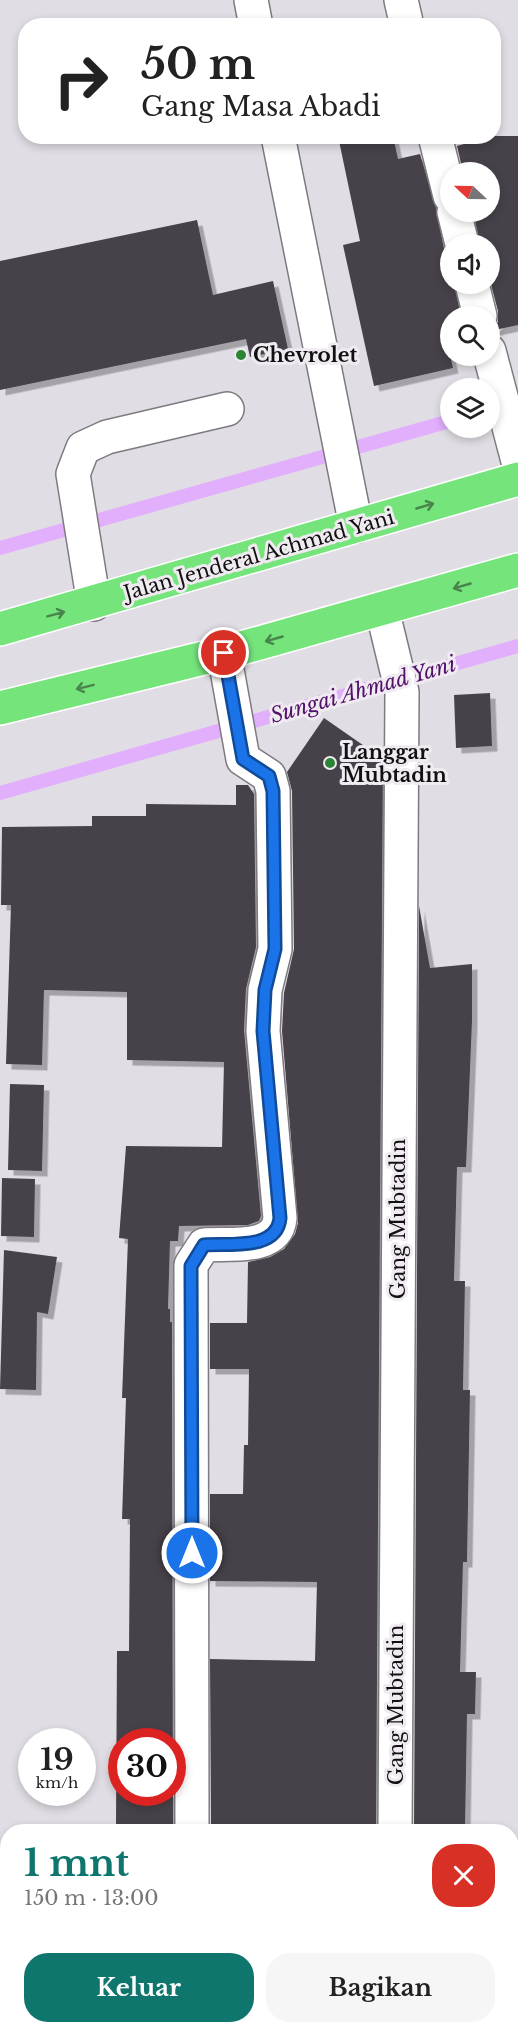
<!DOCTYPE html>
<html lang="id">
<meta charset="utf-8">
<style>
body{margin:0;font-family:"Libre Baskerville",serif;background:#f6f6f6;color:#222;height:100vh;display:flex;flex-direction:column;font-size:22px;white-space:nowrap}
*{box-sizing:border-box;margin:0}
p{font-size:20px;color:#767676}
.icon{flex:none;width:33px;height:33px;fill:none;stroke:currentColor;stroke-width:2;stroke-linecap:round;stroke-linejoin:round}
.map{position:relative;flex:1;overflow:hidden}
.panel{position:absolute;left:0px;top:1824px;width:519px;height:210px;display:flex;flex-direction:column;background:#fff;border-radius:24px 24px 0 0;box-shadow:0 3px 9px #0003}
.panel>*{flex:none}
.top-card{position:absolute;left:18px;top:18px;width:483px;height:126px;border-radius:24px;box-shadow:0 3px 9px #0003;background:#fff;color:#222;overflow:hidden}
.needle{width:39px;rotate:292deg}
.fabs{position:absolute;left:440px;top:162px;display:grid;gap:12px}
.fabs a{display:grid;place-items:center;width:60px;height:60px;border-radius:50%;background:#fff;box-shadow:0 3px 9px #0003;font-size:30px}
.speed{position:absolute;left:18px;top:1728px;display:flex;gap:12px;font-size:30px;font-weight:700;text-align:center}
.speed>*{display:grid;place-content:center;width:78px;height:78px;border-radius:50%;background:#fff;box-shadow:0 3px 9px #0003;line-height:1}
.speed small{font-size:15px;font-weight:400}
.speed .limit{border:9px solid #d22;background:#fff;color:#111}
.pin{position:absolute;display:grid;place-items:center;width:51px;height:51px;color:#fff;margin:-26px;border:3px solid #fff;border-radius:50%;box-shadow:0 2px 6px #0007}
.me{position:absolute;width:66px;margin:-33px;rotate:0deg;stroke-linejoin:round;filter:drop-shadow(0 0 4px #0008)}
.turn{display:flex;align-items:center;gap:21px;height:126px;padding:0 24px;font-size:27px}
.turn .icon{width:78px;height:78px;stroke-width:2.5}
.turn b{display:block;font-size:42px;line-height:51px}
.round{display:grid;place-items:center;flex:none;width:63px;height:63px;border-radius:24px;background:#f6f6f6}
.head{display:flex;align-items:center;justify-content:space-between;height:102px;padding:0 24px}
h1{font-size:36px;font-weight:700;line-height:45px;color:#0f766e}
.button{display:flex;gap:12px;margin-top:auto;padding:12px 24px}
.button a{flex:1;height:69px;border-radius:24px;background:#0f766e;color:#fff;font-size:24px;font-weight:700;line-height:69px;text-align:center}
.button a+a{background:#f6f6f6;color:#222}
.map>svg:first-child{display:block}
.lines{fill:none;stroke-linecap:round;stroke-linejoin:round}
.stream{stroke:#e2affd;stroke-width:14}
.building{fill:#474348;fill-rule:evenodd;filter:url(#shadow)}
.minor-casing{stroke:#7e7a80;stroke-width:36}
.highway-casing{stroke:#fff;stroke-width:36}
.minor{stroke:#fff;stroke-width:33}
.highway{stroke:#75e47b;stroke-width:33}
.oneway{stroke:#48854c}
.route-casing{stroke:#114b97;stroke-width:15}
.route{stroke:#1a73e8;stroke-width:10}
.poi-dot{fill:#2c8535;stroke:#efebf1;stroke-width:2}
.labels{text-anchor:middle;stroke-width:6;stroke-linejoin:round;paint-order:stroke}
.poi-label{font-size:20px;font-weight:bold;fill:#121012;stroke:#efebf1;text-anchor:start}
.street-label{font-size:20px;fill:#121012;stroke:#efebf1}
.water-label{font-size:21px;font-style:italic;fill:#53116c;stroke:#efebf1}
</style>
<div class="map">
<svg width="518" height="2034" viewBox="0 0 518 2034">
<defs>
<filter id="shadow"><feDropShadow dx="5.5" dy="5.5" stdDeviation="0" flood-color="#0004"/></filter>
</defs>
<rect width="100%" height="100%" fill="#e1dde4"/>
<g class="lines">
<path class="stream" d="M0,548l450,-127
M0,793l518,-147"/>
</g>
<path class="building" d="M338,136h55l5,23 22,-5 16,54 8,41 6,9v26h4l7,32h-11v24l-3,1 6,27 -79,18 -31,-141 17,-4z
M462,136h56v189l-28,6 8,-9v-11l-9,-34v-33h-9l-7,-32h16v-40h-26l-6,-26 7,-2z
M197,220l16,75 60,-14 15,68 -38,8 -4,-18 -246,51v-129z
M490,693l2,53 -36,2 -2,-53z
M324,718l59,41 -7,1070 -147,3v-7h-18l-1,-166 105,2 2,-79 -107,-1v-87h33l1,-49h4l1,-76h-39v-46h37l1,-61 22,-5 14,-8 11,-15 3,-11 -16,-192 2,-38 10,-44 -2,-158 -5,-19z
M236,785h12l6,9 2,153 -10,42 -2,41 17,186 -2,5 -11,4 -69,1 -1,15h-8l-2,68h2v13h2l1,503 -57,-1 1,-173h12l1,-132h-8l4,-121h-4l6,-159 -9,-1 7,-92 96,1 2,-85 -97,-2v-68l-83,-2 -2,75 -36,-1 5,-159h-10l1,-78 90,-1v-10h54v-12l90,1zM122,1742h50v50h-50z
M419,906l11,62 42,-4v57l-6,146h-9l-3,114h11l-2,109h7l-3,172h-4l-3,110h16l-1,42h-8l-2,117 -51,-1z
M10,1084l34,1 -2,86 -34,-1z
M2,1178l33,1 -1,58 -33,-1z
M4,1250l53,7 -9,57 -11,-2 -1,78 -36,-1z"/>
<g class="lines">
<defs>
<path id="minor" d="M251,0l5,26
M401,0l6,26
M278,136l78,390
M435,136l15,60
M454,212l8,32
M472,284l8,32
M489,351l29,110
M94,604l-21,-130 10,-26 24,-11 120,-28
M382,609l20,83 -7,1140
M192,1832l-1,-567 13,-20c26,-2 73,6 76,-27l-17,-187 2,-41 10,-41 -2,-158 -4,-15 -26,-17 -19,-106
M192,2026v8
M393,2034v-8"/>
<path id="highway" d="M0,629l518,-150
M0,708l224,-55 294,-83"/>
</defs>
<use href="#minor" class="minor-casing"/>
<use href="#highway" class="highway-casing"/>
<use href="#minor" class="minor"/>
<use href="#highway" class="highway"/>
</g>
<defs><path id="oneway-shaft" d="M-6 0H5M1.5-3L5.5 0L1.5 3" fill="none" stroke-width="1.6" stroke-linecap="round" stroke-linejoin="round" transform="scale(1.5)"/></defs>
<g class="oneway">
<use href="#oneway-shaft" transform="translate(425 506) rotate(-16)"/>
<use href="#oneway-shaft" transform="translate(462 586) rotate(164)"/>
<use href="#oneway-shaft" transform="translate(56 614) rotate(-15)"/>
<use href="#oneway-shaft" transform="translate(274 639) rotate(164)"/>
<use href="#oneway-shaft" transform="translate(85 687) rotate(166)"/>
</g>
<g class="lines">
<defs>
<path id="route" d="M192,1553l-1,-287 13,-21c25,-2 73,6 76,-27l-17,-187 2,-41 10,-41 -2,-158 -4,-15 -26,-17 -19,-106"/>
</defs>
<use href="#route" class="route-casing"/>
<use href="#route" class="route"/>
</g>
<g class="poi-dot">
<circle cx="241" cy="355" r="6"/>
<circle cx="330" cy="763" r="6"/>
</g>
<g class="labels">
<g class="poi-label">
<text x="253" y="362">Chevrolet</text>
<text x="342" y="759">Langgar<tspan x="342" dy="23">Mubtadin</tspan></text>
</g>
<g class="street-label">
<text transform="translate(259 555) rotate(-16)" y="7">Jalan Jenderal Achmad Yani</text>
<text transform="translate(398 1219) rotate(-90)" y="7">Gang Mubtadin</text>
<text transform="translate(396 1705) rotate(-90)" y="7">Gang Mubtadin</text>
</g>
<g class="water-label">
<text transform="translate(363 690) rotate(-16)" y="7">Sungai Ahmad Yani</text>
</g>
</g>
</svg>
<div class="fabs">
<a><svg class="needle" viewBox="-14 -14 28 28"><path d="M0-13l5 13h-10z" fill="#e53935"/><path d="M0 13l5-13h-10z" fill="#767676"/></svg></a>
<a><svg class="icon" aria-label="sound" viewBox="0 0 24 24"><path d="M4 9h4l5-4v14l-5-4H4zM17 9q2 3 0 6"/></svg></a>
<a><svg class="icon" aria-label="search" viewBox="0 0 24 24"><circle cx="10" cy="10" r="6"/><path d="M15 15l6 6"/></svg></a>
<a><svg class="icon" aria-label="layers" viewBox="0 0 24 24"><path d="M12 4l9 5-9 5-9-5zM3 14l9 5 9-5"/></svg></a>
</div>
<div class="speed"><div>19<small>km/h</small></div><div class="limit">30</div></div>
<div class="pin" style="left:224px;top:653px;background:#d93025"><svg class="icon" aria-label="arrive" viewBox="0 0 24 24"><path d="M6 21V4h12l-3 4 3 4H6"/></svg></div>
<svg class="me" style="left:192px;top:1553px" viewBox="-20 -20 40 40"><circle r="17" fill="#1a73e8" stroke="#fff" stroke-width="3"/><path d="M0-11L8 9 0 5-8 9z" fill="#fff"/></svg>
<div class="top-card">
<div class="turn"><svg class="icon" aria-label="right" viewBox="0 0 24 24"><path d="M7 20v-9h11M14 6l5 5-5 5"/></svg><div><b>50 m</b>Gang Masa Abadi</div></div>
</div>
<section class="panel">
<div class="head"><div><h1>1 mnt</h1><p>150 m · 13:00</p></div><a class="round" style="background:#d93025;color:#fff"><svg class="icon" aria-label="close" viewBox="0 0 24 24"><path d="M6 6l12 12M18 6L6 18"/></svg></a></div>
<div class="button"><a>Keluar</a><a>Bagikan</a></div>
</section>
</div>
